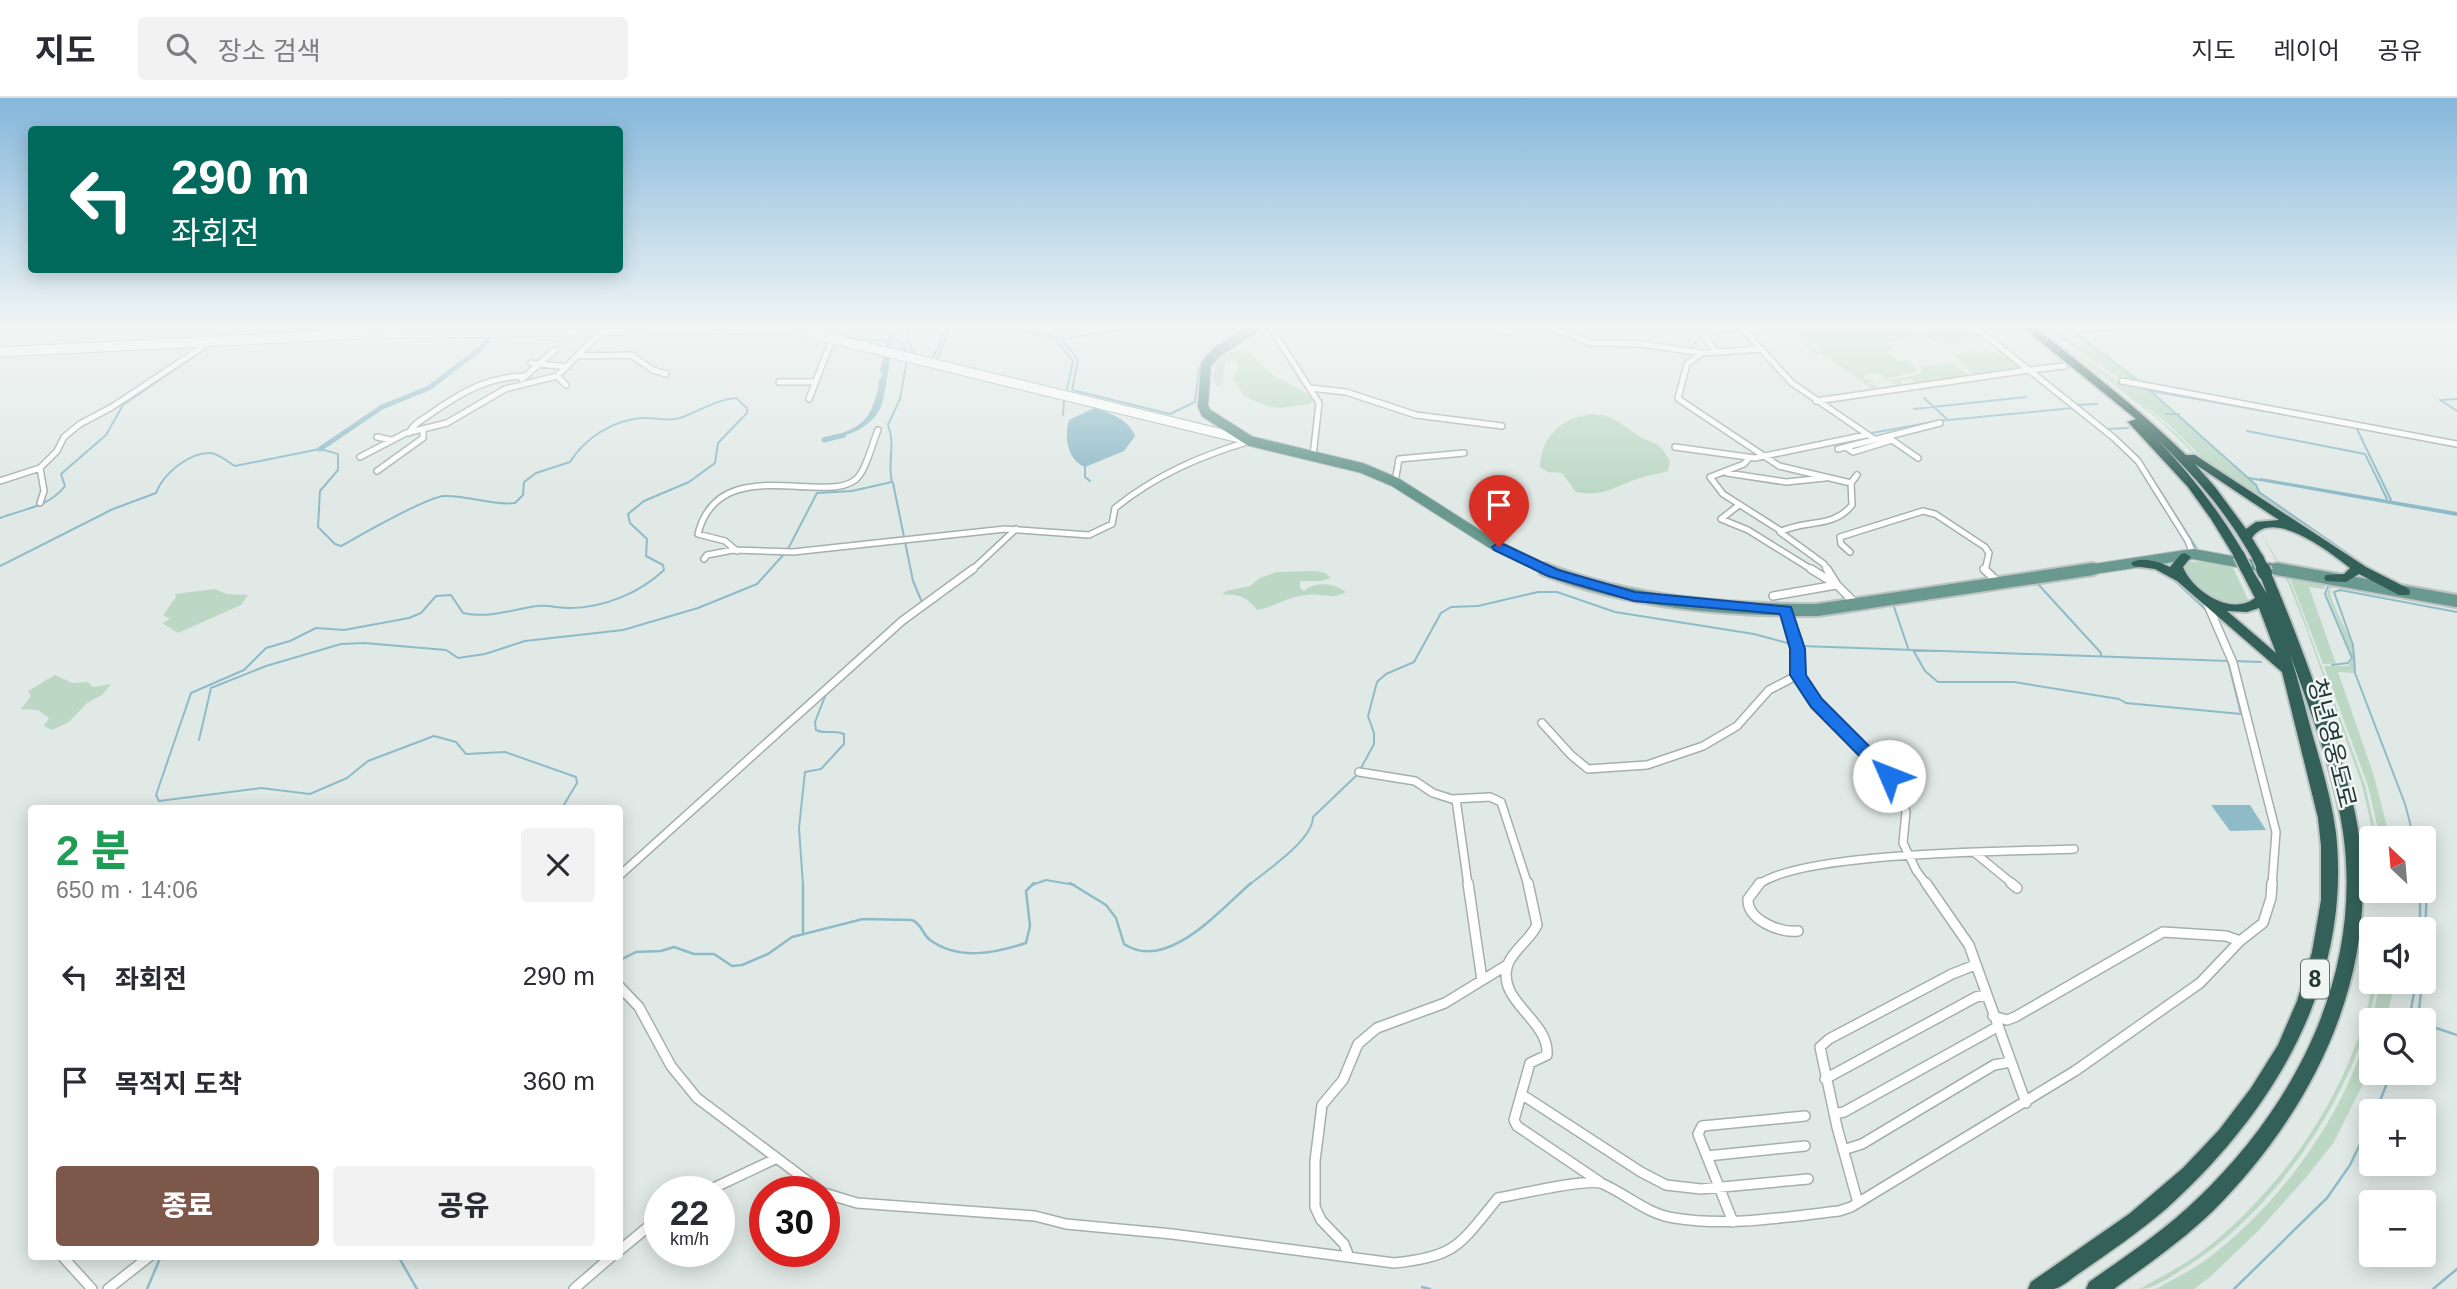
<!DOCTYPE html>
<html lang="ko">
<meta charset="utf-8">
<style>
body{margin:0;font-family:Helvetica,"Noto Sans KR",sans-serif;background:#f2f2f3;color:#2b2b33;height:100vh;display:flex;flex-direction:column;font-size:26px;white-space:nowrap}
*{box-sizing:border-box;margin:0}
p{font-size:23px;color:#7c7c81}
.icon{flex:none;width:38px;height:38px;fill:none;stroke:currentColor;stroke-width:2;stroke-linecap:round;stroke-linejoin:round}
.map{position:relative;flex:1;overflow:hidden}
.side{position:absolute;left:28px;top:707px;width:595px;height:455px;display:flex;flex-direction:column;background:#fff;border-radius:7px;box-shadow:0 4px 18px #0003}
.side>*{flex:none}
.hud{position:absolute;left:28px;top:28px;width:595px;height:147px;border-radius:7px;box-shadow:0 4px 18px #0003;background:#00695c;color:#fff;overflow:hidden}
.needle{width:46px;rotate:334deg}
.fabs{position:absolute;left:2359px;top:728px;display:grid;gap:14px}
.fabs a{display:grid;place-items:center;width:77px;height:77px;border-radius:7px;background:#fff;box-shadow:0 4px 18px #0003;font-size:35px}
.speed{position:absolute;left:644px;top:1078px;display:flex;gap:14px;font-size:35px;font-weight:700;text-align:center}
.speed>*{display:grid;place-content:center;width:91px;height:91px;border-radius:50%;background:#fff;box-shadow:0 4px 18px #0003;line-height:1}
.speed small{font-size:18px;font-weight:400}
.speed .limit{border:10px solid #d22;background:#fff;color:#111}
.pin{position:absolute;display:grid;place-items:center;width:60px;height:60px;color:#fff;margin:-72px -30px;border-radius:50% 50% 50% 0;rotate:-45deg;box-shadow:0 0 7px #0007}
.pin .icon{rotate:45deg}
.me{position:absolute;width:77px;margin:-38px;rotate:314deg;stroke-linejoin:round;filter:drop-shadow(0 0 5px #0008)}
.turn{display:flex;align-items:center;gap:24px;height:147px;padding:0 28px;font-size:32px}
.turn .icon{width:91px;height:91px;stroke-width:2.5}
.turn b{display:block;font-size:49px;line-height:60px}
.round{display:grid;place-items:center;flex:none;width:74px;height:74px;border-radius:7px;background:#f2f2f3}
.headline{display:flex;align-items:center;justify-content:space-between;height:119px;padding:0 28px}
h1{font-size:42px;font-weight:800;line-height:52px;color:#1e9e55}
.action{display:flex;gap:14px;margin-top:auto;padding:14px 28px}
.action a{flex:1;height:80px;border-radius:7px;background:#7c574a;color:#fff;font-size:28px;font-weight:800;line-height:80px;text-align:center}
.action a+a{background:#f2f2f3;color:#2b2b33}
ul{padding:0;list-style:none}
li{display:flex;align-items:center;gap:21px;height:105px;padding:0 28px}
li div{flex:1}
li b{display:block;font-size:26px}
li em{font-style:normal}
header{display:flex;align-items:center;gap:42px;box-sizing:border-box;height:98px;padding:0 35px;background:#fff;border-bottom:2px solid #e1e1e2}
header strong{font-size:33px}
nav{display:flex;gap:38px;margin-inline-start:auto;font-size:24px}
.search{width:490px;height:63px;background:#f2f2f3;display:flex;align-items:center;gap:18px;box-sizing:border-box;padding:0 24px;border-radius:7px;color:#7c7c81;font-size:26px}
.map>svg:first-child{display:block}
.green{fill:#bcd8c5}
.water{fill:#8fbbc8}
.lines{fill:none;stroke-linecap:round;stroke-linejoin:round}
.stream-far1{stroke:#8fbbc8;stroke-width:2}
.stream{stroke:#8fbbc8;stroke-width:2.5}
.canal{stroke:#8fbbc8;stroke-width:5}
.minor-far2-casing{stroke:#a4b0ad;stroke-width:8}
.minor-far1-casing{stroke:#a4b0ad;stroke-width:10}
.minor-casing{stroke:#a4b0ad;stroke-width:12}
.secondary-casing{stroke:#a1b3ae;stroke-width:11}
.primary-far1-casing{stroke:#bdc3c2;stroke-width:12}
.primary-casing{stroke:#bdc3c2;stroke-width:16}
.motorway-casing{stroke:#bdc3c2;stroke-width:4}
.minor-far2{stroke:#fff;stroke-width:5}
.minor-far1{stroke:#fff;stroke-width:7}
.minor{stroke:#fff;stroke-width:9}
.secondary{stroke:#fff;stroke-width:9}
.primary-far1{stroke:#6a9990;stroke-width:10}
.primary{stroke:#6a9990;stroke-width:12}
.motorway{fill:#336059;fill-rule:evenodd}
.motorway-bridge-far1-casing{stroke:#bdc3c2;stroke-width:14;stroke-linecap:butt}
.motorway-bridge-casing{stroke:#bdc3c2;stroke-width:18;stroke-linecap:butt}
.motorway-bridge-far1{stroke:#336059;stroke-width:11}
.motorway-bridge{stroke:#336059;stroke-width:14}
.route{fill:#1a73e8;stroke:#114b97;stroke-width:2}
.labels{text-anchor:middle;stroke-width:5;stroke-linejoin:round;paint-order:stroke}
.shield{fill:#f0f6f4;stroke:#60706d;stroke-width:2}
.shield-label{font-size:23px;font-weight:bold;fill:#233733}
.street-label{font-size:24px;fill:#233733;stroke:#f0f6f4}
</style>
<header>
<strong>지도</strong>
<div class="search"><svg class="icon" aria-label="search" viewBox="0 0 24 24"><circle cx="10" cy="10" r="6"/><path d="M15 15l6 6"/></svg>장소 검색</div>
<nav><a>지도</a><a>레이어</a><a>공유</a></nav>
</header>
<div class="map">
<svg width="2457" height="1191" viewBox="0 0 2457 1191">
<rect width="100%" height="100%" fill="#e0e9e6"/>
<path class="green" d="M1854,227h54l15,14 -36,4 7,7 -7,2 11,9 8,-1 12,11 -34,9 1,-3 -6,-4 -14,2 -2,4 12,2 -11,3 -16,-13 -11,2 9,-3 -26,-17 2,-4 -5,-5 -6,2 9,9 -5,1 -10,-9 -10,-16 2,-3z
M1910,227h56l10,8 -3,3 4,6 -35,4 -11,-8h-6z
M2036,227l80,59 -43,-34 48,33 25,5 31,26 -13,1h16l75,70 3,7 122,85 20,8 57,11v2l-57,-11 -22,-9 -165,-110 -47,-46 -36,-28 47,40 29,31 -3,-2 -44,-43z
M2040,227c16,0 23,18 40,17l-2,-3h4l61,46 -24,-7z
M1243,252c13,4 15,14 26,22 14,11 31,15 44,27l-3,5 -31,4 -12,-2 -23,-10 -11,-18 6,-11 -5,-8 -9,3 -3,23 -5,1 -4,-6c4,-22 6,-28 30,-30z
M1988,252l21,8 15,11 -49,6 -17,-13 4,-1 -9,-6z
M1953,265l17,13 -52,7 -7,-4 -11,2 6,5 -32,4 -8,-5 6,-2 7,5 17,-3 -6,-5 29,-6 3,-2 -2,-5z
M1591,316c24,1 27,9 45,20 19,13 21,3 34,27l-2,10c-9,3 -19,4 -28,7 -25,8 -35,19 -64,14l-14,-19 -14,-1 -8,-5c1,-30 22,-50 51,-53z
M2259,431l33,57 73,199 12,53h-3l-12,-53 -56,-157 -17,-43z
M2230,463l20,43c-28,2 -52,-8 -68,-32l2,-10z
M1316,473l9,2 6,5 -10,3h-21v7l4,3c12,-10 29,-8 42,1 -12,8 -26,1 -39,3 -17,1 -33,12 -50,15 -9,-12 -19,-17 -35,-15l4,-4 24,-5 10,-8 17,-6z
M2290,480l36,5 -2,6 -15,-2 27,77h-13z
M2330,487l127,23 -121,-21 -6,2c1,24 34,59 24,84l-16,-1 36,104 16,62h-10l-12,-52 -44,-120h24l5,-8 -26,-64z
M215,491l11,5 22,1 -7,10 -63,28 -16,-10 8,-4 -7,-4 13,-18 -1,-3z
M55,577l17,8 16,-1 5,5 18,-3 -9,11 -15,8 -18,19 -17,8 -8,-4 5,-8 -11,-8 -17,-1 10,-13 -3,-5z
M2373,884h4c-17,106 -102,232 -194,287 -13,8 -29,20 -43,20 23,-14 47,-25 68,-42 81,-66 146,-162 165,-265z
M2380,884h15l-9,38h-14z
M2371,923l-2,51 -35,70 -25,32 -52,58 -47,45 -16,12h-38c17,-10 35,-18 51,-30 76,-57 139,-146 164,-238z"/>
<path class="water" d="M891,227h2c-1,18 -7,74 -14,86 -9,15 -26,23 -41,26l-2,-2c28,-8 36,-20 42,-46 1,-7 0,-10 5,-15l-3,-3z
M1094,310c16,5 36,12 41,28l-11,15 -39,16c-18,-7 -21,-31 -16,-47z
M2211,707h39l16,25 -36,1z"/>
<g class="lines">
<path class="stream-far1" d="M831,227l24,14 48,3 2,9
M906,227l4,22 5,6
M1005,227l51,15 17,21 -7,32
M1016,227l46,14 16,21 -6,30 98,24 25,-12 4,-34 14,-18
M2065,227l75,57
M2074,234l124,-7
M1235,237l12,-10
M225,238l21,-11
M1063,241l82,-14
M1691,251l11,-15 38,-4
M933,259l15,-32
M937,260l15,-33
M2147,290l109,97 3,7 114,79
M2151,293l136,24
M1924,300l23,21
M2457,301l-17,1 17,11
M2078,307l19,-1
M1914,311l112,-12
M2166,316h13
M1063,317l1,-16
M2356,329l35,73
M2108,331l20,-1
M2247,333l118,23 22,45
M1872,335l66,-12 135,-13
M2141,363l56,88
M1085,369v10l5,4
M2249,380l208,37
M2261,381l196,34
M893,385l20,98 8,19
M0,420c23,-9 49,-11 65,-32l-4,-12 45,-39 17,-30 83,-57
M788,451l29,-56 35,-2 40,-9c-5,-20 4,-37 -4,-57l12,-26 7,-39
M0,468l113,-57 43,-16c7,-19 33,-41 55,-40 8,1 17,9 24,13l85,-17 18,5v16l-18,21 -2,36 17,17 6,2c20,-11 85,-49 103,-50 25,-1 47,10 71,7l8,-8 1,-13 12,-9 34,-11c15,-24 43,-42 72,-44 12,-1 26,4 38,0 20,-7 35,-18 56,-20l11,10v5l-29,30 -3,20 -26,19 -45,19 -16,13 2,9 17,16 -1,17 17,9 1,5c-24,23 -61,38 -94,38 -11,0 -21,-3 -32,-2 -26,3 -48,13 -75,7l-12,-18 -15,1 -15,17 -12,5 -65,12 -28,-2 -26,13 -24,7 -22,22 -53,23 -35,102 3,6 102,-13 49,6 37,-16 21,-17 66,-25 22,6 10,12 39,-2 71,25 1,6 -15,25
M2172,480l34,32
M2037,485l64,70v4
M2329,486l-4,10 27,64 -4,5 -16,2
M2420,503l37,7
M1894,509l14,41
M1839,516l72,-12
M1801,548l428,15
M1913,552l12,21 13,11h76l105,17 7,4 115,11 -14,-57
M2234,563l27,1
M199,642l12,-52 55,-22 75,-22 23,-1 82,7 12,8 27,-4 40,-13 98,-11 75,-22 59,-24 28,-31
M1361,670l13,-24v-11l-6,-17 9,-34 9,-8 28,-12 27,-49 10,-6 27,-1 60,-14h19l58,20 139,22 41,11
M2417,734l1,6
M2414,740l-9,-34 -50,-131 -2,-28 -19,-53 6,-2 117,22
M2424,768l3,19
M803,787l-4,-57 6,-56 16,-3 23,-25v-10c-10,-5 -18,1 -28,-4l-1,-8 11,-28
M1032,787l14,-5 29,5
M1249,787c17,-14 64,-45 64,-68l46,-44"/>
<path class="stream" d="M1070,785l36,22 10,13 8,26c43,29 97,-35 127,-61
M2420,793v38
M803,834v-49
M620,862l16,-8 25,-1 13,-4 20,7h20l18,12 10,-1 26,-11 24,-17 71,-18 49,1c10,4 10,14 18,20 29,21 65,13 96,3l4,-17 -4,-35 8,-8
M2424,873l3,-88
M2409,922l7,-38
M2418,922l4,-38
M2424,926l33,11
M2376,1013l15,-38
M398,1158l19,33
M1422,1189l8,2
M147,1191l14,-33
M2234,1191l93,-91 23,-33 21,-44
M2433,1191l24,-20"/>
<path class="canal" d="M824,342l20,-5
M320,351l62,-42 47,-19 51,-39 21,-24"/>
<defs>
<path id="minor-far2" d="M1269,227l50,78 -6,53
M1543,227l48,18 51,1 60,9 -15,11 -9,34 2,2 99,66 72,17
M1739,227l53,58 88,60
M1972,227l57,45 35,-4
M1496,231l13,3 9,-7
M1745,231l68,-4
M1703,237l14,17
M1702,255l60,-4
M578,258l53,-1 22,15 13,4
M531,265l36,4
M522,281l33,-29
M2122,283l335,63
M779,284h36
M566,287l-9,-9 46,-46
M1310,290l36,4 70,23 86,11
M809,301l24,-62
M1816,303l213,-31 85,68 24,23 50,80 5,13
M409,335c4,-9 13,-13 20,-18 31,-22 58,-38 96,-39
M377,339l14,3
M1675,349l80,11 111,-23
M1846,349l7,5 39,-12 26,18
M1838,351l102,-26
M360,359l46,-24 41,-10 58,-34 52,-13
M1749,360l-5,6 -34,13 13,17 58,37
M40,370l4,23 -4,12
M377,373l46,-33v-8
M1727,375l59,9 39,-4
M0,383l40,-13 17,-17 7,-14 16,-13 32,-17 98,-65
M1395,384l4,-23 65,-6
M1739,407l-18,14 27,11 66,41
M737,453l-12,-10 -27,-7c21,-86 136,-24 161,-58 9,-12 13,-32 19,-46
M1850,454l-9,-8 -1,-7 83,-26 12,3 50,33 4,6 -4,18
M704,461l3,-4 26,-5 60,2 212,-23 84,6 23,-11 3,-16c41,-33 85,-52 135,-67
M971,473l45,-42
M1828,473l-4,-7 -44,-32c25,-13 53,-3 72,-27l-1,-22 6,-8"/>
<path id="minor-far1" d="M1811,471l26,16
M1827,471l10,16 20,20
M1984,471l14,13
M1773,498l63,-11
M2207,505l26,60 43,169 -4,53
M1798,577l18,28 82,86 8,23 -3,31 13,27 11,15
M1542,625l29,32 17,14 59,-4 56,-19 34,-20 32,-36 29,-15 -1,-31 -11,-34
M1359,674l56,9 18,12 19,6 38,-2 11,5 27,83
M1456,701l12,86
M1975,755l39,32
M620,777l282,-254 71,-52
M1758,787c45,-34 251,-33 316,-36"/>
<path id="minor" d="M1468,785l14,97
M1528,785l9,42c-7,15 -23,24 -29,39 -13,37 42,56 39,91l-17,8 -16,57 3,6 83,56
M1760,785l-12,16c-1,21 32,34 50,32
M1926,785l43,62 57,158
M2011,785l6,5
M620,889l19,20 32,59 26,32 125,94
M1993,918l14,4 8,-3 148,-85 63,4 14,5
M1825,981l151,-82 10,-2
M1521,996l120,78 25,13 35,4 107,-10
M1834,1016l10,-2 153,-85
M1843,1052l19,-6 132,-79 16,-3
M1707,1058l98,-10
M705,1094l70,-33
M824,1095l33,10 178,13 31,8 106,10 222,29c63,-6 66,-19 104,-65 19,-3 91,-21 105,-14 25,11 44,30 71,34 55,9 111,-1 165,-7l12,-4 224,-136 125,-88 40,-42 23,-18 8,-25 1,-15
M1858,1105l-21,-76 -17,-80 9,-8 123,-65 23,-9
M1733,1124l-35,-88 4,-8 103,-10
M620,1152l40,-33
M62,1158l30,33
M1349,1159l-5,-13 -23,-24 -6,-13v-46l7,-56 21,-25 15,-36 19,-16 68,-25 62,-38
M108,1191l42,-33
M574,1191l38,-33"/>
<path id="secondary" d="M0,254l358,-18 430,-6 459,112"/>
<path id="primary-far1" d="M1258,227l-41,27 -11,12 -3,42 3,7 44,28 112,27 33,14 96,61 58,28
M2081,473l112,-17 93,17"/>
<path id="primary" d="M1544,471c86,34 181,41 273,41l276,-41
M2277,471l180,32"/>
<path id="motorway" d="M2020,227h12c53,42 106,83 154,130h9l171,112 43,22 1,3 -1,3h-10l-40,-21 -13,8 -20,-1 -2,-3 2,-3 18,-1 6,-6c-20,-16 -78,-61 -98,-30l12,20 -2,3h-8c-8,-13 -15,-26 -24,-38 -21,-31 -48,-59 -75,-86 35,36 65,75 90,118l-6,4 -4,-1 -24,-39 -23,-32 -60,-65 8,-3zM2195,366l84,56 -23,2 -10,7 -31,-42z
M2185,455l6,4 -8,10c9,23 47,50 72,31l-15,-29 2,-3h8l17,28 -8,-21 6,-4 6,4c20,47 38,95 55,144 13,37 26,74 32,112 24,144 -45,282 -145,382 -29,28 -63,52 -95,75l-4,3h-28l3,-7c37,-26 76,-52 109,-84 100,-96 165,-226 145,-366 -9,-61 -33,-121 -53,-178 9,28 16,58 24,86 9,31 18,62 22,93 16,150 -63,280 -170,376 -27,23 -56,43 -85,63 -8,5 -18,15 -27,17 -8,0 -18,0 -26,0l3,-7 98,-68 54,-46 36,-38 32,-42 27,-43 19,-44 15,-49 9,-52v-54l-3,-28 -36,-146 -105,-91 -22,-12 -22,-3 -2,-3c10,-7 29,-1 39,4l11,-13zM2259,510l17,45 -49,-42 20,1z"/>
</defs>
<use href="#minor-far2" class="minor-far2-casing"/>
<use href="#minor-far1" class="minor-far1-casing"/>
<use href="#minor" class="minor-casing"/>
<use href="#secondary" class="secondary-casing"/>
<use href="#primary-far1" class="primary-far1-casing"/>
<use href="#primary" class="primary-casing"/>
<use href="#motorway" class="motorway-casing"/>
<use href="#minor-far2" class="minor-far2"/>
<use href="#minor-far1" class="minor-far1"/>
<use href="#minor" class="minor"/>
<use href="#secondary" class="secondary"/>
<use href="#primary-far1" class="primary-far1"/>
<use href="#primary" class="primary"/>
<use href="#motorway" class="motorway"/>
<defs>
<path id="motorway-bridge-far1" d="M2239,457l7,14
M2258,460l6,13"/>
<path id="motorway-bridge" d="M2263,471l2,4"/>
</defs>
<use href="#motorway-bridge-far1" class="motorway-bridge-far1-casing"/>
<use href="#motorway-bridge" class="motorway-bridge-casing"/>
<use href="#motorway-bridge-far1" class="motorway-bridge-far1"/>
<use href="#motorway-bridge" class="motorway-bridge"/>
</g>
<linearGradient id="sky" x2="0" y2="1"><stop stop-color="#84b7db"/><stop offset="0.58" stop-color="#f1f5f4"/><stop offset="1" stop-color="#f1f5f4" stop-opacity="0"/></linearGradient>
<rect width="2457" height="394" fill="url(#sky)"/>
<path class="route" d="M1499,444l59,28 77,22 156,15 14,42 1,26 16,24 73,73 2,4 -2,4h-12l-72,-73 -21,-32v-26l-10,-35 -146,-13 -86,-25 -54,-26 -2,-3z"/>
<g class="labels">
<rect class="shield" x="2301" y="861.5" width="28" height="39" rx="5"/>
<g class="shield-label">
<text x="2315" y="889">8</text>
</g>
<g class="street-label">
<text transform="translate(2332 645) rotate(76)" y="8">청년영웅도로</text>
</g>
</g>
</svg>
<div class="fabs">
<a><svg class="needle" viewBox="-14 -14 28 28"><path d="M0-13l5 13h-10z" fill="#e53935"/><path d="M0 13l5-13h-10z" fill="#7c7c81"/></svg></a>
<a><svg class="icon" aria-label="sound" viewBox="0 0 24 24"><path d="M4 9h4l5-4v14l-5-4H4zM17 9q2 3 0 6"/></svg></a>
<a><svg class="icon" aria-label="search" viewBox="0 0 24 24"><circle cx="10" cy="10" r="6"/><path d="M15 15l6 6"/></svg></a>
<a>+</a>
<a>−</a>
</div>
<div class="speed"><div>22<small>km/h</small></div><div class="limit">30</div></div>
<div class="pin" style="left:1499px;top:449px;background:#d93025"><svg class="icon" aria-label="arrive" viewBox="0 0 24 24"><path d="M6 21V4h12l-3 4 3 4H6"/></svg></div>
<svg class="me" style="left:1889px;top:678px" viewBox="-20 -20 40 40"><circle r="19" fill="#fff"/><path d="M0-13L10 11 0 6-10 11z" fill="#1a73e8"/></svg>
<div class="hud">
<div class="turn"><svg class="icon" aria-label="left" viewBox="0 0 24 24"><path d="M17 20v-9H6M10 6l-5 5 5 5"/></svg><div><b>290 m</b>좌회전</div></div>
</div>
<section class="side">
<div class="headline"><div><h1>2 분</h1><p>650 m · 14:06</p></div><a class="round"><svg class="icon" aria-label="close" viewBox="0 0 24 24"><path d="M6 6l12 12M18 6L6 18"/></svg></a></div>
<ul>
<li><svg class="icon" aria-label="left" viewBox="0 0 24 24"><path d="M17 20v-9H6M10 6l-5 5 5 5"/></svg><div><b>좌회전</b></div><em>290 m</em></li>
<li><svg class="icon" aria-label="arrive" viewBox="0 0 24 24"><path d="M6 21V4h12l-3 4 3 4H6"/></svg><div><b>목적지 도착</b></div><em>360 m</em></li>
</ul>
<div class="action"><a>종료</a><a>공유</a></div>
</section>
</div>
